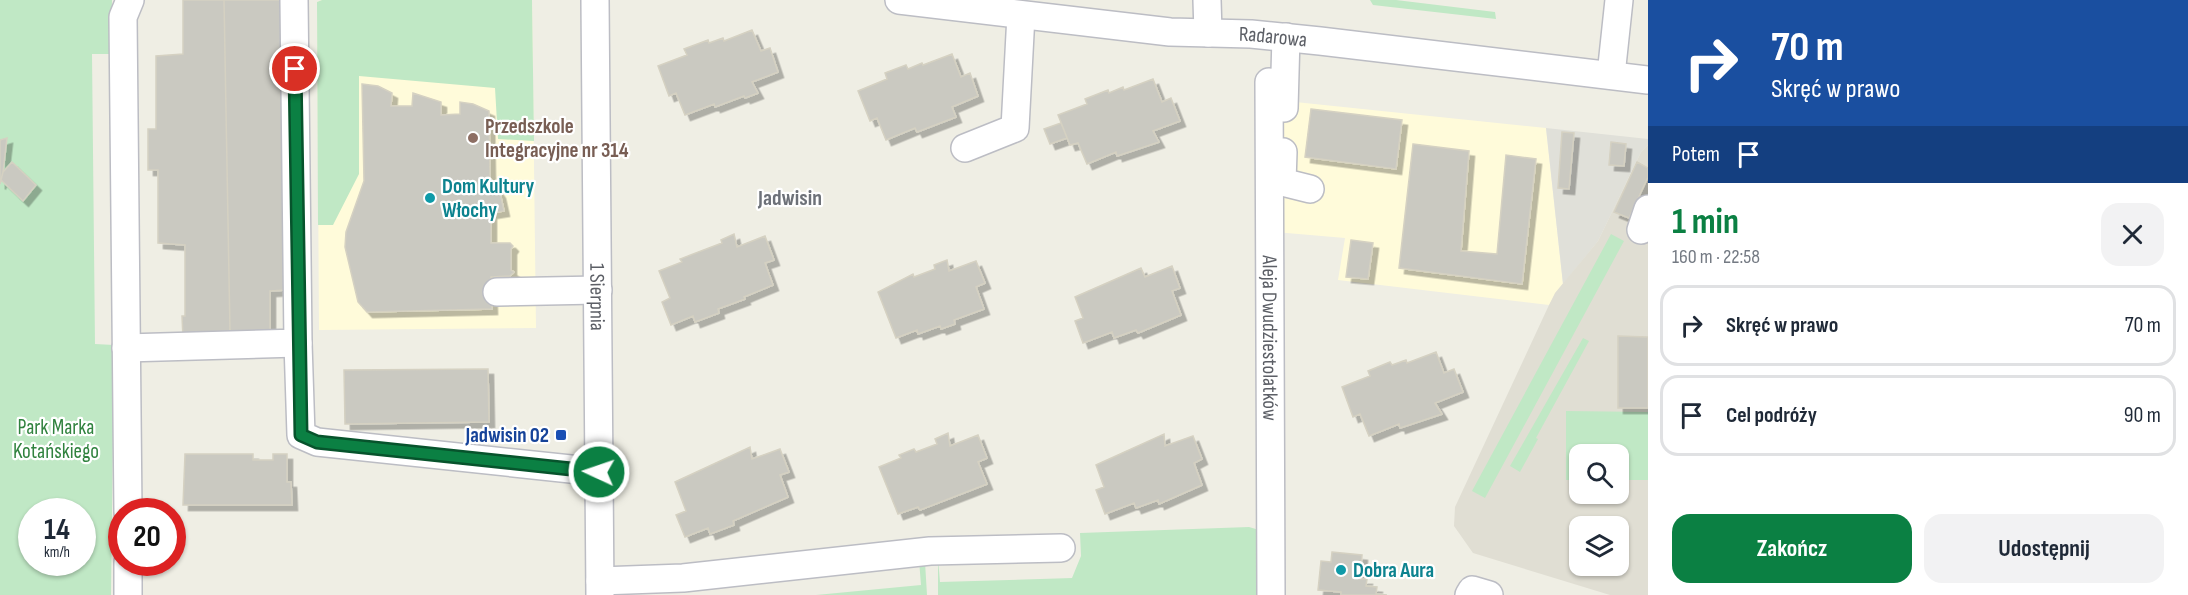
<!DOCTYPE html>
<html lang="pl">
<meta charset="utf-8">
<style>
body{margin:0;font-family:"Sofia Sans Condensed",sans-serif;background:#f2f2f3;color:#1f2937;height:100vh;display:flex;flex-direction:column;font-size:22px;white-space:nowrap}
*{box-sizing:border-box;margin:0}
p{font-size:20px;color:#747a83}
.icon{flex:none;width:33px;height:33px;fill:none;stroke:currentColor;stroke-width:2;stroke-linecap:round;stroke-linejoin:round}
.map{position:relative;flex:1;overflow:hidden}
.drawer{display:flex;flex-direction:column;background:#fff;width:540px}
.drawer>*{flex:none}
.top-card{background:#1a4fa0;color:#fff;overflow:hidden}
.fabs{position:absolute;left:1569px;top:444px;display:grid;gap:12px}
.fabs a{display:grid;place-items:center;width:60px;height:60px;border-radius:12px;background:#fff;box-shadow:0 2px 4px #0004;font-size:30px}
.speed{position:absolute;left:18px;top:498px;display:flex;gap:12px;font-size:30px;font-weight:700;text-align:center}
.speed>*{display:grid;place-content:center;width:78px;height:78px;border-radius:50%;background:#fff;box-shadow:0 2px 4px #0004;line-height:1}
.speed small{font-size:15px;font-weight:400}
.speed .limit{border:9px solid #d22;background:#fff;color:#111}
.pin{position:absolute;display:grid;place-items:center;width:51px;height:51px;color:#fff;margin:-26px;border:3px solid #fff;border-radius:50%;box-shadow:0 2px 6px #0007}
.me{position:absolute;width:66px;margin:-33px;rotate:273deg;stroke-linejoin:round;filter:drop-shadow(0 0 4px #0008)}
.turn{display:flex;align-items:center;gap:21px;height:126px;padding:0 24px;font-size:27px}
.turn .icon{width:78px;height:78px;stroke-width:2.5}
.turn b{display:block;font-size:42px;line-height:51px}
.then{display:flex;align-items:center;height:57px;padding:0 24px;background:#0003;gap:12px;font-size:22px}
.round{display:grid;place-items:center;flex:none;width:63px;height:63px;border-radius:18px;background:#f2f2f3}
.head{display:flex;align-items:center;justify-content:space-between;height:102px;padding:0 24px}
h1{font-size:36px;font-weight:700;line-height:45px;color:#0b8043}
.button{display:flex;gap:12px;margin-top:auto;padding:12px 24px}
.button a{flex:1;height:69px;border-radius:18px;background:#0b8043;color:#fff;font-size:24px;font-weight:700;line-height:69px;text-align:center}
.button a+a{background:#f2f2f3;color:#1f2937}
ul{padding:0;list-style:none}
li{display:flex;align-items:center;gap:18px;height:81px;margin:0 12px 9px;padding:0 12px;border:3px solid #e0e1e3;border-radius:18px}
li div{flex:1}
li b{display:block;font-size:22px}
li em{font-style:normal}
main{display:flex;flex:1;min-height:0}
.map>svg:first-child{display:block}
.commercial{fill:#fffbda}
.industrial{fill:#e0e0d9}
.education{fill:#e0ded3;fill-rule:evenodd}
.green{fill:#c0e8c5;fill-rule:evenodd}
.building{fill:#cac9c1;stroke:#d5d1c2;stroke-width:1.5;filter:url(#shadow)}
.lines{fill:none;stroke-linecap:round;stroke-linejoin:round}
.minor-casing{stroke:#bcbdc4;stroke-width:30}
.minor{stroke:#fff;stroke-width:27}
.route-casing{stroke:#07532c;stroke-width:15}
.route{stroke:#0b8043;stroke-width:10}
.education-dot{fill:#8d6e63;stroke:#fff;stroke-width:2}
.culture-dot{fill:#0f9aa8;stroke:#fff;stroke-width:2}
.transit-dot{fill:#1a4fb4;stroke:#fff;stroke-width:2}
.labels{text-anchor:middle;stroke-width:4.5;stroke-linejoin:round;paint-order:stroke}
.street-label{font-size:21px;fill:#5c5f66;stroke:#fff}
.education-label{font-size:21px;font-weight:bold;fill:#785e54;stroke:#fff;text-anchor:start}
.culture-label{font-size:21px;font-weight:bold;fill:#0d838f;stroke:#fff;text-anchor:start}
.park-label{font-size:21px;fill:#30823e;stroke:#fff}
.transit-label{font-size:21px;font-weight:bold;fill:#164399;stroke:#fff;text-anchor:end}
.neighbourhood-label{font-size:22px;font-weight:bold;fill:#6d7178;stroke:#fff}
</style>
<main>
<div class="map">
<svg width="1648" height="595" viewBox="0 0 1648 595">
<defs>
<filter id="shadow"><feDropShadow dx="5.5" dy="5.5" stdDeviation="0" flood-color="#0004"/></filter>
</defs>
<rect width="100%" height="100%" fill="#efeee4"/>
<path class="commercial" d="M322,0h210l4,328 -217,2 -2,-328z
M1276,100l270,28 17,156 -14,21 -211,-25 7,-42 -70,-6z"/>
<path class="industrial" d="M1546,128l102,11v6l-7,7 -43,89 -35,43z"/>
<path class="education" d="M1648,145v450h-38l-137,-42 -19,-27 1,-19 94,-202 6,-12 43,-52 43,-89zM1580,454h38v40h-38zM1580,526h38v40h-38z"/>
<path class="green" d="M0,0h112l-1,54h-19l3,290 19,1 -3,250h-111zM32,512h50v50h-50z
M322,0h210l2,141 -36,-2 -3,-51 -136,-12v98l-26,51h-15l-1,-223z
M1370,0h26l99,12 1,7 -123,-14z
M1611,234l13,7 -139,257 -13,-7z
M1583,338l6,3 -53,97 2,1 -18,33 -10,-6z
M1566,411l82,1v68h-29l-1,-26h-38l-1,26h-13z
M1249,527l17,5 1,63h-329v-36l2,23 132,-4 9,-22 -1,-23z
M919,560l6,2 2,33h-111l105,-10z"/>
<path class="building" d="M183,0h41l6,332 -47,7 -1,-23h3v-71l-27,-2v-73h-10v-41h8v-73l27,-2z
M224,0h59l3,290 -16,1v40l-40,1z
M752,30l9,21 9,-3 8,24 -26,10 6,11 -13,5 -1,-2 -29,11 -1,-3 -29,11 -9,-22 -7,3 -11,-30 29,-11 -3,-6 24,-9 1,3 14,-5 1,3z
M952,54l9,23 9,-4 8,23 -26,11 4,10 -39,15 -2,-4 -29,12 -9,-22 -7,3 -12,-30 29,-12 -2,-6 21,-8 2,4 14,-6 1,2z
M1153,79l9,23 9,-4 9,23 -27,10 6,11 -42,14 -1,-4 -29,12 -9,-21 -8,2 -12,-30 29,-11 -2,-5 23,-9 1,3 14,-6 1,3z
M362,84l16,2 14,7 -1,13h21l1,-13 28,9v13l19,-1v-12l13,2 16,7 1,67 10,15 4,18 -13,2v30h19l3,3 -2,3v21l3,2 -4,4 -19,1 1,32 -125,3 -9,-10 -13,-55 1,-15 18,-51z
M1311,109l91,11 -6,49 -91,-12z
M1061,123l6,15 -17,6 -6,-15z
M1562,132l12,1 -5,56 -11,-1z
M7,138l-4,34 -3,12v-44z
M1611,142l15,2 -2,22 -15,-1z
M1413,144l56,7 -8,100 36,3 9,-99 30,4 -14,125 -123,-16z
M12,162l24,23 -13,16 -22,-21 2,-8z
M1637,162l11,6v9l-19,41 -15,-6z
M734,234l3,13 28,-11 9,24 -9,3 8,22 -29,12 1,2 -27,10 1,4 -24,9 -2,-6 -22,9 -9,-23 8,-4 -11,-27 23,-9 -2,-3 42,-16 -1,-3z
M1351,240l22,3 -5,36 -22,-2z
M947,260l2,11 27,-10 9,22 -9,4 8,22 -30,11 1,4 -14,5 -1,-3 -22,8 -1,-4 -21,8 -18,-46 35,-18 1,3 21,-8 -1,-4z
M1172,266l8,22 -8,3 9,24 -43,18 -2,-3 -22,8 -2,-6 -29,11 -8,-22 8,-3 -8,-21 66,-29 4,9z
M1618,336l30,1v71h-30z
M1436,352l8,21 10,-4 9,23 -28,11 7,11 -42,14 -1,-4 -30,12 -9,-22 -7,3 -11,-30 28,-11 -2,-5 22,-9 2,3 14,-5 1,3z
M488,369l1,53 -144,2 -1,-54z
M948,433l2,13 28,-11 9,23 -9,4 9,22 -67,26 -2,-3 -20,7 -19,-47 22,-9 -2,-3 15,-6 2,3 21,-8 -2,-5z
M1164,434l1,12 28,-10 9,23 -8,4 8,22 -43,19 -1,-4 -22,8 -2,-5 -29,11 -9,-24 8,-3 -8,-22z
M750,447l2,12 28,-10 9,23 -9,3 8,22 -55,24 1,4 -24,9 -2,-6 -23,9 -9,-22 10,-4 -11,-29z
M185,454h68v6h20v-6h14v28h4l1,23h-109z
M1332,552l30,3 -2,24h7l-1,7 11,1 -1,7 11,1h-46v-3l-23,-2 3,-29 10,1z"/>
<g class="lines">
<defs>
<g id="minor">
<path id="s1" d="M595,0l5,595"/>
<path id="s2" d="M899,0l271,32 81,2 69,7 328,39"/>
<path d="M1207,0l1,33"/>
<path d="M1611,75l8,-75"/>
<path id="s3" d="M1269,82l2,513"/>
<path d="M1284,108l2,-71"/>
<path d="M965,148l50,-20 6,-113"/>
<path d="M1283,152l-1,30 28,7"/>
<path d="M1641,230l7,-21"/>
<path d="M497,292l101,-2"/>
<path d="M298,343l3,92 16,7 282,30"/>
<path d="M126,348l172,-5 -4,-343"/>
<path d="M128,512l-5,-495 7,-17"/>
<path d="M128,562v33"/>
<path d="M600,581l83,-3 247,-27 131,-3"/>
<path d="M1469,595l3,-5 17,5"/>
</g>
</defs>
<use href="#minor" class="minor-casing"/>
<use href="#minor" class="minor"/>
</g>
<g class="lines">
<defs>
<path id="route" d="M295,69l6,366 16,7 282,30"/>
</defs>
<use href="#route" class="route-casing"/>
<use href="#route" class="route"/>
</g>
<circle class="education-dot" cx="473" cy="138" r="6"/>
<g class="culture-dot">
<circle cx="430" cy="198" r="6"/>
<circle cx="1341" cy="570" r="6"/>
</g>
<rect class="transit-dot" x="555" y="429" width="12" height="12" rx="3"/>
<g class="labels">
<g class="street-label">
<text dy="7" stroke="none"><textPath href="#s2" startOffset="376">Radarowa</textPath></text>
<text dy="7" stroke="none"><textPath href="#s1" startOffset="297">1 Sierpnia</textPath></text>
<text dy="7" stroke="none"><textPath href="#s3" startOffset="256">Aleja Dwudziestolatków</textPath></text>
</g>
<g class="education-label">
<text x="485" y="133">Przedszkole<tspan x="485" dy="24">Integracyjne nr 314</tspan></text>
</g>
<g class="culture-label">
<text x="442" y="193">Dom Kultury<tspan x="442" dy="24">Włochy</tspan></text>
<text x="1353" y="577">Dobra Aura</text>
</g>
<g class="park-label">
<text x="56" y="434">Park Marka<tspan x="56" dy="24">Kotańskiego</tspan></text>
</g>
<g class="transit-label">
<text x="549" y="442">Jadwisin 02</text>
</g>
<g class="neighbourhood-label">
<text x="790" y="205">Jadwisin</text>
</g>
</g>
</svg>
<div class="fabs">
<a><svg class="icon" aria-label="search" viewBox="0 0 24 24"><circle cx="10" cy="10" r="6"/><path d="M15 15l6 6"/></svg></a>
<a><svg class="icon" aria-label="layers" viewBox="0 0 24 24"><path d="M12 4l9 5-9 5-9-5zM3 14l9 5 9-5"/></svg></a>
</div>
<div class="speed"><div>14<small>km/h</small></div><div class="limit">20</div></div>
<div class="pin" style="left:295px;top:69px;background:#d93025"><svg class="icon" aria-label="arrive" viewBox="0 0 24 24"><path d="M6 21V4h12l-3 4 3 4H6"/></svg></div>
<svg class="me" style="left:599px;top:472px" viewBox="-20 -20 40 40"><circle r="17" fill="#0b8043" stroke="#fff" stroke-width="3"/><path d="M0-11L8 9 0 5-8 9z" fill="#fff"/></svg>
</div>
<section class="drawer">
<div class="top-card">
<div class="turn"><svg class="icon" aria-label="right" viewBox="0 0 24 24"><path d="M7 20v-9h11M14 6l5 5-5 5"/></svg><div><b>70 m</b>Skręć w prawo</div></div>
<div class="then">Potem<svg class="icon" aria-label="arrive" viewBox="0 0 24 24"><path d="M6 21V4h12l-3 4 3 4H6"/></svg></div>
</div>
<div class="head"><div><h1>1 min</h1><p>160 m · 22:58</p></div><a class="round"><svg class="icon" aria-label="close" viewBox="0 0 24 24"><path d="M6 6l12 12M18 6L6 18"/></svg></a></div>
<ul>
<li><svg class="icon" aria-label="right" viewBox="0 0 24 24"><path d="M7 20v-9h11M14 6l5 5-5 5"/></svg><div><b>Skręć w prawo</b></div><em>70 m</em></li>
<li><svg class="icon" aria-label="arrive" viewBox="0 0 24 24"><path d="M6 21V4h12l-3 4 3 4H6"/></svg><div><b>Cel podróży</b></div><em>90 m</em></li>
</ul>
<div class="button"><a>Zakończ</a><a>Udostępnij</a></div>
</section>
</main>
